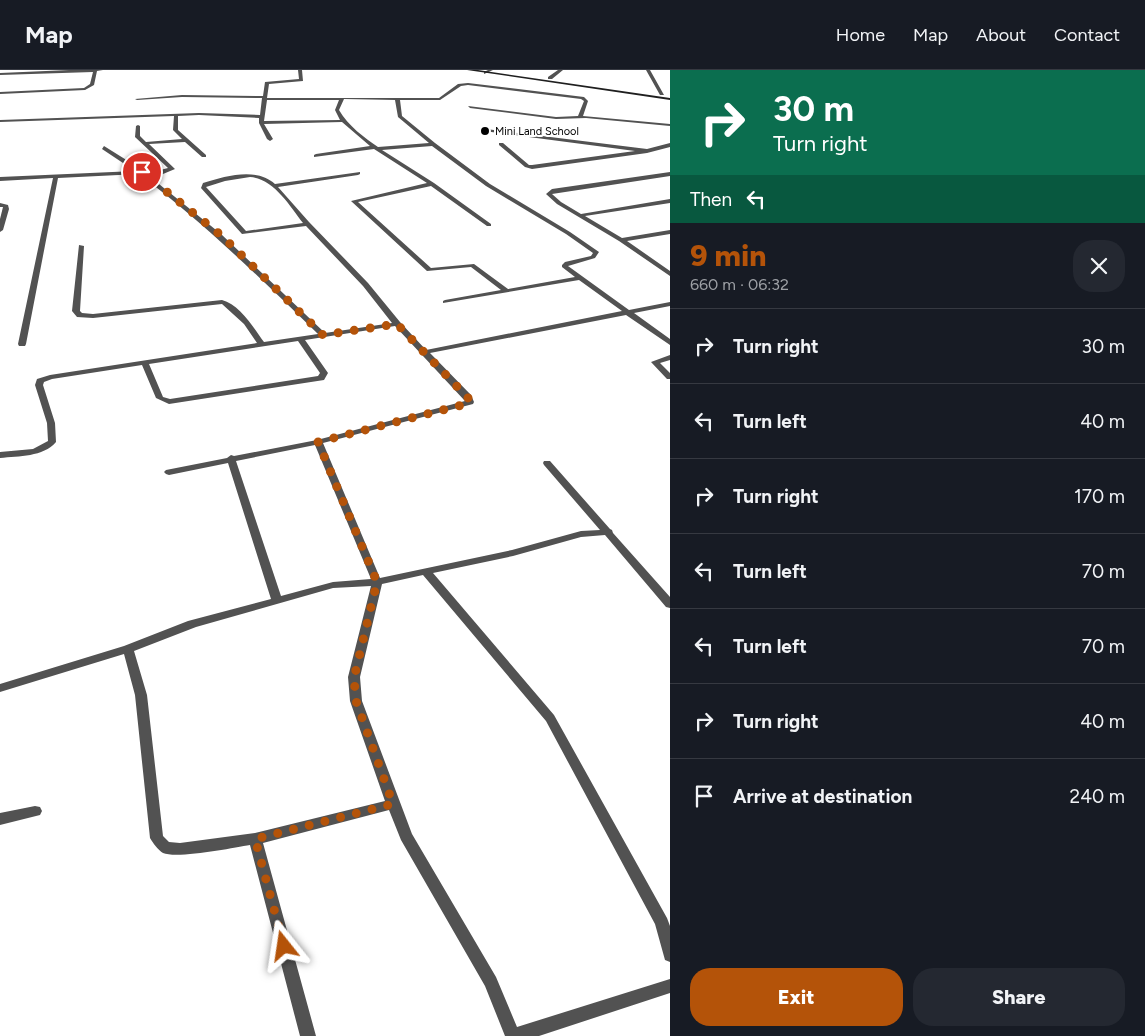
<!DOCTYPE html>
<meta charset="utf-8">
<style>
body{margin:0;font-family:Figtree,sans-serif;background:#242831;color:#f1f3f6;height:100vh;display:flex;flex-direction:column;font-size:19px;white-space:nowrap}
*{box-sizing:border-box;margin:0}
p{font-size:16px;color:#9ea1a6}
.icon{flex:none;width:28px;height:28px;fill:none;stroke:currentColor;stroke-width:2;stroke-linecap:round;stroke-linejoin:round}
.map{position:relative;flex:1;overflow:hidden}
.side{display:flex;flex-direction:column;background:#171b24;width:475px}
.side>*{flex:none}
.top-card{background:#0b6e4f;color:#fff;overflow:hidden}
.pin{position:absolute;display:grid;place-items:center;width:42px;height:42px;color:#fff;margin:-21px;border:2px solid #fff;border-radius:50%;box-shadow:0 1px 5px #0007}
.me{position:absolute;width:55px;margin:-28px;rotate:345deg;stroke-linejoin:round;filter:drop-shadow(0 0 4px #0008)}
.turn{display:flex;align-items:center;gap:18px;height:105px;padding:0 20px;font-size:22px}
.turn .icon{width:65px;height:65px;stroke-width:2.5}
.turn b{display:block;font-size:35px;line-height:42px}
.then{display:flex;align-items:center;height:48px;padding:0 20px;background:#0003;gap:10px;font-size:19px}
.round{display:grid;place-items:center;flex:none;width:52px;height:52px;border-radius:20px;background:#242831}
.head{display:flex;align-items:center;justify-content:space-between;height:85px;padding:0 20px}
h1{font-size:30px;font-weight:800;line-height:38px;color:#b45309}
.button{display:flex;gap:10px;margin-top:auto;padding:10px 20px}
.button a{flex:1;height:58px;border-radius:20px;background:#b45309;color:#fff;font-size:20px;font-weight:800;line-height:58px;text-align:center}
.button a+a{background:#242831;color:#f1f3f6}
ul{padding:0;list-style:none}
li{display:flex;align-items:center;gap:15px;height:75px;padding:0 20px;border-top:1px solid #363941}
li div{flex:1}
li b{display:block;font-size:19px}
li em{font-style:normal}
header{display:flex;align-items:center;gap:30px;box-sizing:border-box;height:70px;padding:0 25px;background:#171b24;border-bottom:1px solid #363941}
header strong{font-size:24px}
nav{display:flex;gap:28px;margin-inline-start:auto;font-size:18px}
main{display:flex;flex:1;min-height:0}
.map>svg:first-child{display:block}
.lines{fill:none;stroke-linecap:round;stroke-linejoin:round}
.minor{fill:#525252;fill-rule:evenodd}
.secondary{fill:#1f1f1f;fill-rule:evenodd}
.route{stroke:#b45309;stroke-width:9;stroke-dasharray:0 16.2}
.poi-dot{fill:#000;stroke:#fff;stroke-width:2}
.labels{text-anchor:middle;stroke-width:4;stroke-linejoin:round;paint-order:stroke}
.far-poi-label{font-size:11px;fill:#000;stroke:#fff;text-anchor:start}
</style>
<header>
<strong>Map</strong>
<nav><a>Home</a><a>Map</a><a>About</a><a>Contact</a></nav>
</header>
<main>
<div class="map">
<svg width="670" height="966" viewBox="0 0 670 966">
<rect width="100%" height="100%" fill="#fff"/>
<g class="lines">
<path class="minor" d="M69,0h34l-6,1 -3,14 -9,5 -85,4v-2l84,-4 6,-4 3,-12 -93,3v-2z
M298,0h4l1,11 -34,3 -2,14h172l19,-14 10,-1 116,14 4,4 -5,15 87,8v2l-84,-8 -30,1 -86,-11 -2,-2 88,11 22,-1 6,-15 -3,-2 -113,-14 -7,1 -21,14h-40l2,16 33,27 55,41 80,48 29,20 -4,6 -27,8 61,44 41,-8v4l-36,7 36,26v6l-44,-30 -196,38 41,42 3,7 -1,2 -150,39 57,135 132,-28 69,-19 19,-1 -56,-65 -1,-2 1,-2h6l60,68 2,1 1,3 57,64v11l-4,-1 -61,-72 -24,2 -68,19 -80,17 121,142 113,203 3,8v36l-5,-2 -10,-36 -109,-203 -123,-146 -41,9 -22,93 2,24 50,133 84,143 21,50 153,-48v14l-131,43h-34l-20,-50 -84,-146 -12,-30 -126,33 53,193h-16l-50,-191c-18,3 -73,14 -87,8 -5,-3 -10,-10 -13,-15l-15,-143 -11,-41 -124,38v-8l124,-38 64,-25 83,-22 -43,-136 -59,12 -3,-1 -2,-2 2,-2 61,-12 4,-3 3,1 83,-16 148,-39 -70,-75 -90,14 23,33 -4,7 -155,24 -13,-6 -14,-33 -90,14 -8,3 -1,3 12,38 1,19c-13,15 -37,14 -56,16v-6l33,-3 15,-8 -1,-18 -12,-38 2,-6 13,-4 207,-32 -13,-19 -22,-20 -129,14 -16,-1 -5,-6 7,-66 5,1 -4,65 2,2 11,1 129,-14c17,4 32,28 42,42l54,-8c-58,-56 -115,-112 -179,-160l-81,4 -32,166 -1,2h-6l-1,-2 35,-166 -53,3v-4l135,-6 -33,-22 2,-3 40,25 1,3 23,-6 -33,-31 1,-11 2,-1 2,1v10l6,6 36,-3 -9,-9 1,-14 -174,6v-2l199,-7 61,2 2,-17 -80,-1 -45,3 -2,-1 47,-4 81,1 2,-14 34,-3zM344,29l51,1 3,17 31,26 -51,4c-13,-9 -30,-21 -39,-37zM267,30h72l-4,10 5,10 -76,1zM199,45l60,3v5l8,16 3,2 3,-2 -9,-15 78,-2 28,24 -54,8 -2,1v2l60,-8 53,34 -76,18 76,70 44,-4 30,23 -56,10 -2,1v2l136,-23 43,31 -196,39 -26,-28 -32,-39 -59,-61 -31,-35 80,-12 2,-1v-2l-85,12c-19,-17 -49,-8 -72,-1l-2,5 41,46 64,-8 57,60 29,37 -67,10 -104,-99 -72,-58 14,-2 12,-5 -26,-25 36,-2 17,15h4v-2l-28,-25v-14zM432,76l54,40 80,48 27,19 -2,3 -26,6 -3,3v2l13,10 -67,12 -34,-25 -43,4 -73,-66 73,-16 56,40h4v-2l-57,-41 -52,-33zM250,107c23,1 40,29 53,46l-57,8 -40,-44 19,-6zM298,271l22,32 -2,3 -148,23 -7,-2 -14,-33zM315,375l56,134 -38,3 -52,14 -45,-135zM371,516l-23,91 2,24 35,100 -130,32 -75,10 -11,-1 -6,-6 -16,-141 -13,-44 62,-24 137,-39z
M488,0h5l-9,4v-2z
M558,0h5l-11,9h-4v-2z
M646,0h4l14,25h-4z
M486,59l161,20 23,-6v4l-23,6 -115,16 -7,-2 -26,-22v-2h4l26,22h3l103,-14 -151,-20z
M670,102v4l-118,18 9,8 20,12 89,-15v4l-85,13 37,22 48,-8v4l-43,7 43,30v5l-51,-35 -62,-37 -11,-10 6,-5z
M0,133l8,2 1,4 -6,21 -3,2v-13l3,-12h-3z
M670,285v5l-10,3 10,10v6h-3l-16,-17z
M35,736l5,1 2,4 -2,4 -40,10v-12z"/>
<path class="secondary" d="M467,0h11l192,28v2z"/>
</g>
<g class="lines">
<path class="route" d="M142,102l80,64 101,99 74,-11 73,76v2l-4,2 -148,38 59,140 -23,96 2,23 37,103 -138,35 29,107"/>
</g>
<circle class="poi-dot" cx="485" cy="61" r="5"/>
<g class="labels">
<g class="far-poi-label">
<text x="495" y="65">Mini Land School</text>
</g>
</g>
</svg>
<div class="pin" style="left:142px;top:102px;background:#d93025"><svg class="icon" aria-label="arrive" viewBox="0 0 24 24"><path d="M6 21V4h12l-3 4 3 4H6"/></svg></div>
<svg class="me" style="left:284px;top:876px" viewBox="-20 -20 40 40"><path d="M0-17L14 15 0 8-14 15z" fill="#b45309" stroke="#fff" stroke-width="4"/></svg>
</div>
<section class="side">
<div class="top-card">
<div class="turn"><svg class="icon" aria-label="right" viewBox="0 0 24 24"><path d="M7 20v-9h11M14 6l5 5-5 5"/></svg><div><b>30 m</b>Turn right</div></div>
<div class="then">Then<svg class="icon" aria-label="left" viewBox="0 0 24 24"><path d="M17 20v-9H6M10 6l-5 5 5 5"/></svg></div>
</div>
<div class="head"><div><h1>9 min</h1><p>660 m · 06:32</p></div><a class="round"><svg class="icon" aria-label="close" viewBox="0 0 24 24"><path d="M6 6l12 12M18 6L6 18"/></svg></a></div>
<ul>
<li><svg class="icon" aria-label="right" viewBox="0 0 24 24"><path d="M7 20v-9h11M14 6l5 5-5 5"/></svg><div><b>Turn right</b></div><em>30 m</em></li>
<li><svg class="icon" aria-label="left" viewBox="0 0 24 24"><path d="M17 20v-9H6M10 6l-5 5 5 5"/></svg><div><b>Turn left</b></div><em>40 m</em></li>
<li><svg class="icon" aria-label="right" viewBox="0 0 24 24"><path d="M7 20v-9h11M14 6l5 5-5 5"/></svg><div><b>Turn right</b></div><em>170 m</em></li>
<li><svg class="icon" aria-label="left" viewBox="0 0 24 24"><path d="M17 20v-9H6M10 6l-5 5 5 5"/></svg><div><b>Turn left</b></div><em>70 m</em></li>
<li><svg class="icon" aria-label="left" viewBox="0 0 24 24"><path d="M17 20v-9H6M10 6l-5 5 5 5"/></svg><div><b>Turn left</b></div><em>70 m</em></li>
<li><svg class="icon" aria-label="right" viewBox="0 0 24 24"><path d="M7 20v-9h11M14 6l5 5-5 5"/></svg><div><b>Turn right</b></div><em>40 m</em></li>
<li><svg class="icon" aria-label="arrive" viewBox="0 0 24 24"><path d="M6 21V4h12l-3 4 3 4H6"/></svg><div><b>Arrive at destination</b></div><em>240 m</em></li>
</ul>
<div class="button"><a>Exit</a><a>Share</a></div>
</section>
</main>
